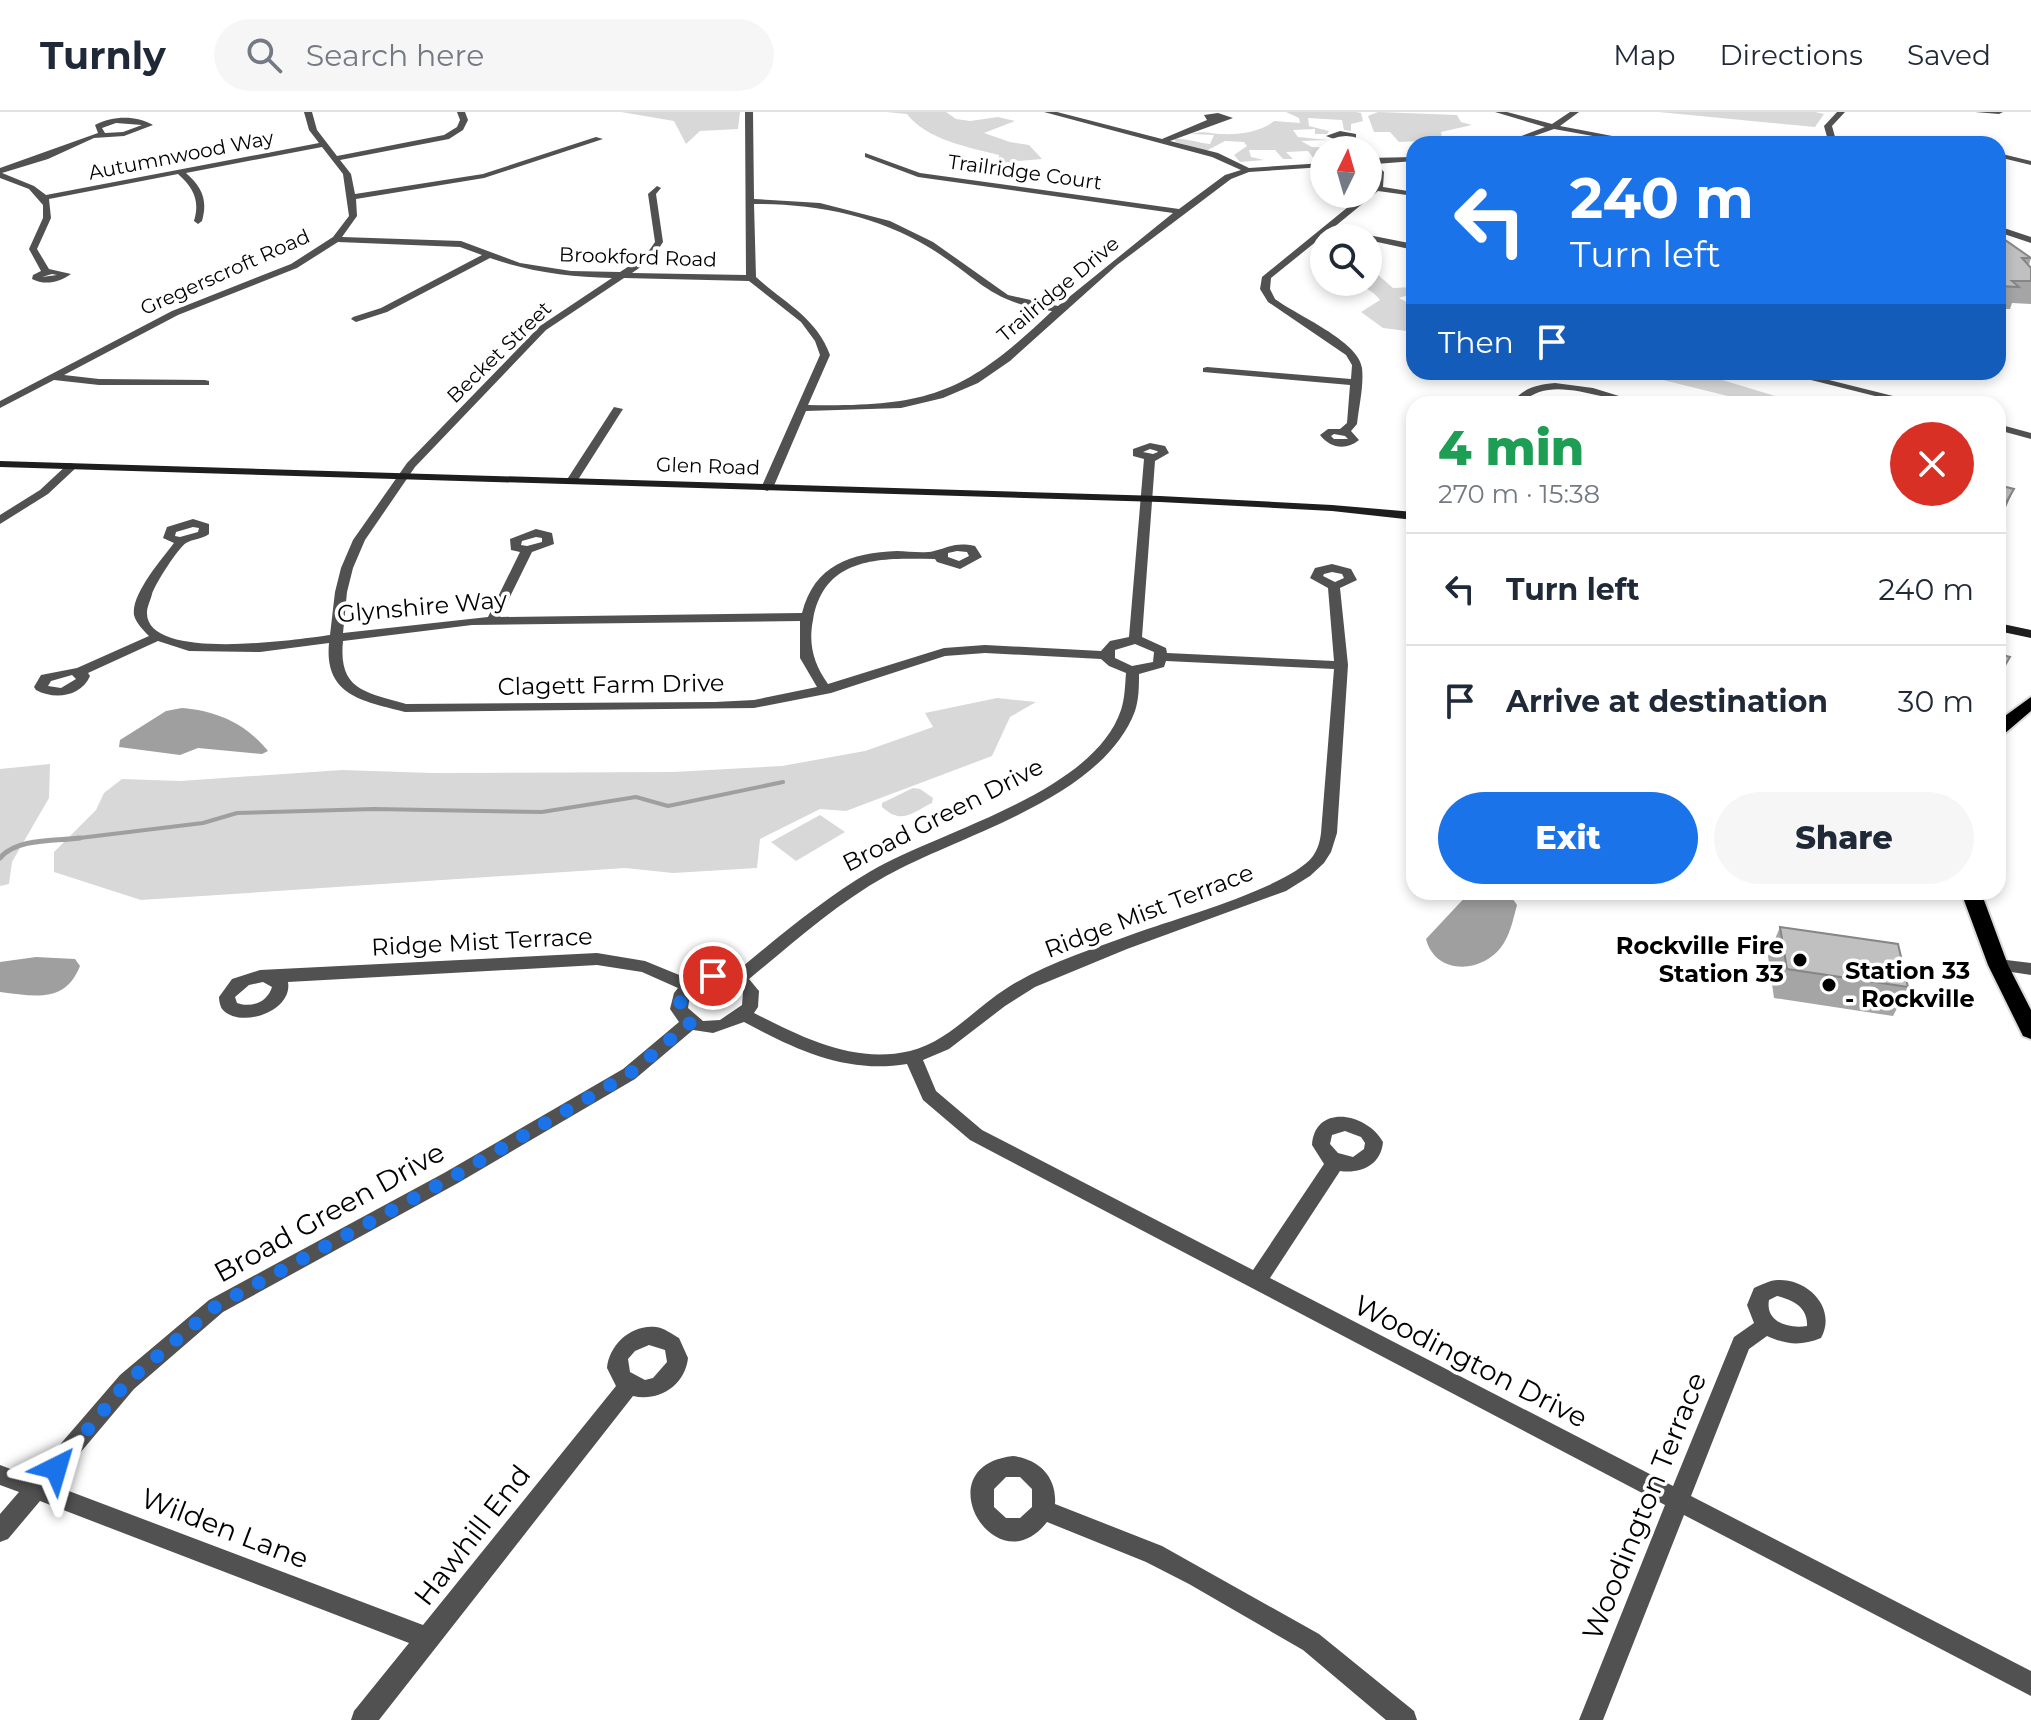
<!DOCTYPE html>
<meta charset="utf-8">
<style>
body{margin:0;font-family:Montserrat,sans-serif;background:#f6f6f7;color:#1f2937;height:100vh;display:flex;flex-direction:column;font-size:30px;white-space:nowrap}
*{box-sizing:border-box;margin:0}
p{font-size:26px;color:#747a83}
.icon{flex:none;width:44px;height:44px;fill:none;stroke:currentColor;stroke-width:2;stroke-linecap:round;stroke-linejoin:round}
.map{position:relative;flex:1;overflow:hidden}
.side{position:absolute;left:1406px;top:284px;width:600px;height:504px;display:flex;flex-direction:column;background:#fff;border-radius:24px;box-shadow:0 4px 12px #0003}
.side>*{flex:none}
.top-card{position:absolute;left:1406px;top:24px;width:600px;height:244px;border-radius:24px;box-shadow:0 4px 12px #0003;background:#1a73e8;color:#fff;overflow:hidden}
.needle{width:52px;rotate:5deg}
.tools{position:absolute;left:1310px;top:24px;display:grid;gap:16px}
.tools a{display:grid;place-items:center;width:72px;height:72px;border-radius:50%;background:#fff;box-shadow:0 4px 12px #0003;font-size:40px}
.pin{position:absolute;display:grid;place-items:center;width:68px;height:68px;color:#fff;margin:-34px;border:4px solid #fff;border-radius:50%;box-shadow:0 2px 8px #0007}
.me{position:absolute;width:88px;margin:-44px;rotate:40deg;stroke-linejoin:round;filter:drop-shadow(0 0 6px #0008)}
.turn{display:flex;align-items:center;gap:28px;height:168px;padding:0 32px;font-size:36px}
.turn .icon{width:104px;height:104px;stroke-width:2.5}
.turn b{display:block;font-size:56px;line-height:68px}
.then{display:flex;align-items:center;height:76px;padding:0 32px;background:#0003;gap:16px;font-size:30px}
.round{display:grid;place-items:center;flex:none;width:84px;height:84px;border-radius:42px;background:#f6f6f7}
.overview{display:flex;align-items:center;justify-content:space-between;height:136px;padding:0 32px}
h1{font-size:48px;font-weight:800;line-height:60px;color:#1e9e55}
.primary-button{display:flex;gap:16px;margin-top:auto;padding:16px 32px}
.primary-button a{flex:1;height:92px;border-radius:48px;background:#1a73e8;color:#fff;font-size:32px;font-weight:800;line-height:92px;text-align:center}
.primary-button a+a{background:#f6f6f7;color:#1f2937}
ul{padding:0;list-style:none}
li{display:flex;align-items:center;gap:24px;height:112px;padding:0 32px;border-top:2px solid #e0e1e3}
li div{flex:1}
li b{display:block;font-size:30px}
li em{font-style:normal}
header{display:flex;align-items:center;gap:48px;box-sizing:border-box;height:112px;padding:0 40px;background:#fff;border-bottom:2px solid #e0e1e3}
header strong{font-size:38px}
nav{display:flex;gap:44px;margin-inline-start:auto;font-size:28px}
.search{width:560px;height:72px;background:#f6f6f7;display:flex;align-items:center;gap:20px;box-sizing:border-box;padding:0 28px;border-radius:44px;color:#747a83;font-size:30px}
.map>svg:first-child{display:block}
.green{fill:#d8d8d8}
.water{fill:#9f9f9f}
.lines{fill:none;stroke-linecap:round;stroke-linejoin:round}
.stream-far1{stroke:#9f9f9f;stroke-width:4}
.stream{stroke:#9f9f9f;stroke-width:5}
.primary-casing{stroke:#dbdbdb;stroke-width:4}
.minor{fill:#515151;fill-rule:evenodd}
.tertiary{fill:#515151;fill-rule:evenodd}
.secondary{fill:#1e1e1e;fill-rule:evenodd}
.primary{fill:#000;fill-rule:evenodd}
.wall{fill:#a5a5a5}
.shaded-wall{fill:#868686}
.building{fill:#c0c0c0;stroke:#868686;stroke-width:2}
.route{stroke:#1a73e8;stroke-width:14;stroke-dasharray:0 25.2}
.poi-dot{fill:#000;stroke:#fff;stroke-width:3}
.labels{text-anchor:middle;stroke-width:7;stroke-linejoin:round;paint-order:stroke}
.far-street-label{font-size:20px;fill:#000;stroke:#fff}
.street-label{font-size:24px;fill:#000;stroke:#fff}
.poi-label{font-size:24px;font-weight:bold;fill:#000;stroke:#fff;text-anchor:end}
.near-street-label{font-size:28px;fill:#000;stroke:#fff}
</style>
<header>
<strong>Turnly</strong>
<div class="search"><svg class="icon" aria-label="search" viewBox="0 0 24 24"><circle cx="10" cy="10" r="6"/><path d="M15 15l6 6"/></svg>Search here</div>
<nav><a>Map</a><a>Directions</a><a>Saved</a></nav>
</header>
<div class="map">
<svg width="2031" height="1608" viewBox="0 0 2031 1608">
<rect width="100%" height="100%" fill="#fff"/>
<path class="green" d="M621,0h119l-2,17 -38,2 -14,13 -12,-23z
M886,0h60l10,7 14,2 28,-4 17,4 -31,12 26,9 19,3 13,14 -44,4 1,-8c-31,-8 -72,-15 -92,-41z
M1286,0h70l5,1 2,8 -12,3v7l-7,-1 -2,-10 -34,-2 1,8 20,5 -2,3h-12v-5l-22,1 5,7 30,3 -27,1 11,6 17,1 -13,3 8,8v5l-10,-5 -6,-8 -22,1 7,7h-10l-8,-9h-26l2,7 13,3 -24,2 -6,-7 13,-9 -3,-4 -19,-1 -19,10 -30,-9 -2,-3c13,-1 23,4 36,5l4,-9 -23,-1c14,-4 19,0 32,0 16,1 40,-3 51,-13l26,2 -1,-5z
M1378,0l79,3 4,7 11,3 -31,7 1,6 12,6c-20,0 -35,-4 -55,-2l-9,-10h-16l-6,-16z
M1659,0h156l9,2 -9,13z
M1368,154l25,22 21,-1v6l-15,5 15,8v30l-7,-5 -24,-3 -22,-16 19,-12c-14,-18 -33,-17 -55,-18h43z
M1657,260h39l92,28 -2,4h-26l-109,-27z
M997,586l39,4 -26,15 -18,39 -146,55 -26,-2 -60,30 -3,29 -84,5 -48,-5 -484,32 -87,-28v-20l42,-42 8,-17 18,-14 58,2 162,-11 90,3 241,-1 109,-6 83,-15 68,-24 -8,-14z
M50,652l-1,34 -37,64 -3,22 -9,2v-117z
M913,676l7,1 13,9 -1,5c-21,10 -30,22 -50,4v-4z
M820,703l25,17 -49,29 -25,-19z"/>
<path class="water" d="M182,596c35,3 63,15 86,43l-6,3 -64,-6 -18,7 -61,-8 1,-7 46,-29z
M1470,780h38l9,13c-3,11 -6,26 -12,36 -17,32 -69,37 -79,-2z
M36,845l39,2 5,7c-15,38 -46,30 -80,26v-30z"/>
<g class="lines">
<path class="stream-far1" d="M63,728l140,-17 34,-10 137,-4 168,3 94,-15 32,9 115,-24"/>
<path class="stream" d="M0,746c16,-20 56,-17 80,-20"/>
<defs>
<path id="primary" d="M2031,585v14l-27,23 -6,1v-14z
M1961,780h20l27,73 23,45v29l-8,-3 -35,-71z"/>
</defs>
<use href="#primary" class="primary-casing"/>
<path class="minor" d="M304,0h8l5,18 20,26 107,-21 13,-8 3,-7 -3,-8h8l3,8 -5,10 -14,9 -109,21 11,14 4,20 128,-20 113,-37 7,2 -119,39 -128,21 1,17 -15,21 119,4 59,22 51,8 49,1 26,-17 9,-13 -7,-48 9,-8 4,2 -5,6 7,48 -11,17 -20,14 114,2 -1,-163h8l1,87 66,4 70,18 43,21 75,53 50,11 115,-93 -255,-36 -53,-20v-4l55,20 259,36 46,-34 16,-5 -29,-13 -168,-45h13l105,27 45,-19 -3,-5 14,-2 15,5 -63,23 48,12 31,15 75,-5v4l-75,5 -18,7 -114,86 -107,96 -32,22 -35,15 -42,10 -95,3 -33,77 -6,3 -6,-3 59,-133 -5,-14 -14,-19 -52,-41 -125,-3 -78,52 -131,137 -50,73 -12,28 -6,24 -4,41 145,-16 32,-65 -9,-2 -1,-11 26,-10 16,4 2,11 -22,8 -32,65 302,-4c12,-48 49,-60 95,-62 11,0 26,3 37,0 17,-4 21,-9 41,-5l7,11 -22,12 -23,-7 -2,-3c-53,-1 -111,-4 -122,61 -5,25 1,44 15,64l116,-36 41,-3 116,6 9,-10 19,-4 15,-178 -11,-3v-7l17,-6 15,3 4,7 -14,8 -13,176 24,11 1,5 167,8 -6,-73 -18,-10 5,-10 17,-4 19,5 6,11 -17,8 8,77 -11,168 -6,19 -7,11 -14,13 -24,15 -159,58 -92,38 -30,19 -56,43 -26,11 13,31 46,39 271,140 71,-106 -12,-19c3,-42 55,-32 71,-3 -2,23 -22,32 -43,29l-70,107 403,208 61,-149 20,-14 -7,-18 7,-17c7,-3 16,-8 24,-8 31,-1 59,29 43,58 -20,8 -34,7 -54,-2l-18,13 -58,147 340,175v25l-347,-181 -81,205h-24l86,-215 -695,-365 -47,-40 -16,-36c-60,10 -111,-14 -163,-42l-31,11 -20,-3 -58,49 -177,104 -235,129 -89,77 -81,96 370,140 193,-239 -9,-18c2,-23 24,-44 49,-41 8,1 16,7 23,11l9,20c-3,28 -30,44 -55,38l-254,324h-28l3,-9 55,-68 -369,-142 -32,38 -8,3v-28l19,-22 -19,-7v-20l32,12 88,-102 89,-75 235,-127 179,-104 56,-47 -9,-13 4,-16 4,-5 -36,-16 -45,-7 -309,17c5,29 -47,47 -65,28 -3,-3 -4,-10 -4,-13l13,-18 28,-9 337,-17 48,8 44,18 24,-9 22,3c43,-36 87,-73 136,-102 71,-41 222,-78 250,-161 4,-12 4,-25 5,-37l-17,-7 -8,-7 -116,-6 -40,3 -114,37 -77,15 -349,4c-42,-11 -81,-16 -76,-69l-69,9 -71,-1 -31,-10 -70,32 2,3c-9,21 -36,24 -54,14l-2,-3 7,-12 36,-7 72,-32c-6,-6 -13,-13 -15,-21 -3,-21 28,-56 40,-72l-11,-5 4,-11 26,-8 16,5v10c-7,5 -16,5 -23,9 -8,5 -31,41 -34,51 -1,5 -5,13 -5,18 -2,51 154,27 183,23l5,-43 6,-24 12,-28 54,-77 133,-137 72,-48c-42,-1 -82,-6 -122,-20l-103,54 -31,10 -5,-3 2,-2 28,-9 101,-53 -22,-8 -122,-5 -41,26 -119,47 -114,60 35,4 106,1 4,1v4h-110l-45,-5 -54,28v-7l172,-90 119,-47 42,-27 16,-21 -6,-42 -21,-27 -136,26c16,14 22,27 16,48l-4,3 -4,-3c6,-20 0,-33 -16,-47l-129,25 2,19 -14,31 12,20 22,5c-11,8 -26,12 -39,5l1,-4 8,-4 -12,-22 14,-31v-13l-14,-16 -29,-11v-10l98,-35 -3,-8c18,-9 40,-10 58,0l-29,11 -30,2 -46,21 -46,14 32,13 12,9 273,-52 -10,-13zM116,11l26,2 -19,7 -18,1 -3,-5zM754,92c62,0 122,11 176,44 49,30 58,54 122,63 -87,83 -123,96 -244,94l22,-50c-14,-38 -46,-52 -74,-78zM52,162l5,1 -15,2zM1150,337l7,2 1,1 -5,2 -10,-2zM193,415l6,1 -1,4 -18,5 -5,-1 1,-4zM536,425l6,1v4l-15,4 -6,-1 1,-4zM957,439l10,1 2,4 -10,5 -11,-4v-4zM1332,460l10,2 2,4 -9,4 -12,-6 1,-2zM800,509v37l17,29 -63,13 -39,2 -309,2c-40,-12 -68,-13 -63,-63l129,-16zM1135,532l19,8 -1,10 -21,4 -17,-8v-8zM1166,549l168,8 -13,164c-1,8 -3,16 -8,23 -23,31 -136,62 -177,77 -43,16 -90,30 -129,55 -32,20 -59,54 -97,63 -56,13 -107,-13 -156,-38l4,-6 1,-16 -10,-12c44,-36 87,-75 137,-103 75,-42 216,-77 249,-165 4,-12 4,-25 4,-37l25,-7zM72,563l4,4 -15,9 -13,-2 3,-5zM263,870l9,5c-5,16 -21,21 -35,16l-2,-6 14,-12zM713,870c12,0 21,2 30,10l-1,13 -22,15 -17,1 -15,-13 2,-12zM1345,1019l16,6 4,6 -1,6 -11,8 -15,-4 -8,-9 2,-9zM1777,1184c17,4 31,12 30,30 -19,3 -42,-4 -38,-26zM649,1233l16,5 2,12 -14,16 -8,2 -15,-8 -2,-13 7,-8z
M1495,0h12l45,12 18,-12h9l-19,14 94,18h-17l-83,-15 -43,15h-11l45,-17z
M1975,0h28l-4,2z
M1340,19l16,3v4l-6,2 10,10h-9l-9,-8 -16,-6z
M1998,41l33,8v4l-33,-8z
M1414,45v4l-38,3 8,8 -1,15 31,5v4l-36,-5 -45,37 81,16v6l-46,-10v-2l-40,-6 -57,46 -1,11 5,10c21,16 84,42 87,69 2,17 -3,38 -5,56l-6,7 8,9c-13,11 -29,8 -39,-5l8,-6h12l7,-6 3,-38 -147,-13v-4l4,-1 144,12 1,-14 -6,-10 -78,-53 -8,-13 2,-12 102,-83h4v-3l8,-7v-11l-8,-9v-6zM1334,322l11,2 3,3h-14l-3,-3z
M1779,260h18l128,32h-18z
M1555,271l38,5 52,16c-36,0 -96,-33 -123,0h-11c12,-16 24,-19 44,-21z
M614,295l9,2 -47,74h-8l-2,-2z
M1998,312l33,9v6l-33,-9z
M69,351l10,2 -31,29 -48,30v-9l40,-25z
M1998,847l33,4v12l-39,-6 -2,-4 2,-4z
M1013,1344c26,3 44,21 42,48l107,42 157,88 95,77 3,9h-31l-83,-70 -114,-66 -43,-22 -99,-40c-51,66 -124,-56 -34,-66zM1006,1365h14l12,12v18l-12,11h-14l-12,-11v-18z"/>
<path class="tertiary" d="M1837,0h8l-13,14 5,18h-8l-5,-18z
M1998,114l33,11v6l-33,-11z"/>
<path class="secondary" d="M0,349l1160,35 172,9 82,7v8l-82,-9 -172,-9 -1160,-35z
M1998,511l33,7v8l-33,-7z"/>
<use href="#primary" class="primary"/>
</g>
<path class="wall" d="M1998,123l33,23 -2,7 2,3v36l-19,-1 -2,6h-12z
M1780,815l128,60 -15,29 -119,-18 -6,-42z"/>
<path class="shaded-wall" d="M2014,377l-11,25 -5,9v-7z"/>
<path class="building" d="M1998,123l33,23h-9l9,10v13h-19l7,6 -21,-1z
M1998,373l16,4 -16,27z
M1998,542l12,3 -9,15 -3,-1z
M1780,815l118,17 10,43 -121,-18z"/>
<g class="lines">
<path class="route" d="M56,1356l71,-86 89,-76 235,-128 178,-104 61,-51 -11,-14 3,-16 19,-14 12,-3"/>
</g>
<g class="poi-dot">
<circle cx="1800" cy="848" r="8"/>
<circle cx="1829" cy="873" r="8"/>
</g>
<g class="labels">
<g class="far-street-label">
<text transform="translate(181 43) rotate(-11)" y="7">Autumnwood Way</text>
<text transform="translate(1025 60) rotate(8)" y="7">Trailridge Court</text>
<text transform="translate(638 145) rotate(2)" y="7">Brookford Road</text>
<text transform="translate(225 160) rotate(-24)" y="7">Gregerscroft Road</text>
<text transform="translate(1058 177) rotate(-40)" y="7">Trailridge Drive</text>
<text transform="translate(499 240) rotate(-44)" y="7">Becket Street</text>
<text transform="translate(708 354) rotate(2)" y="7">Glen Road</text>
</g>
<g class="street-label">
<text transform="translate(422 495) rotate(-5)" y="8">Glynshire Way</text>
<text transform="translate(611 573) rotate(-1)" y="8">Clagett Farm Drive</text>
<text transform="translate(943 703) rotate(-27)" y="8">Broad Green Drive</text>
<text transform="translate(1149 799) rotate(-21)" y="8">Ridge Mist Terrace</text>
<text transform="translate(482 830) rotate(-3)" y="8">Ridge Mist Terrace</text>
</g>
<g class="poi-label">
<text x="1784" y="842">Rockville Fire<tspan x="1784" dy="28">Station 33</tspan></text>
<text x="1845" y="867" text-anchor="start">Station 33<tspan x="1845" dy="28">- Rockville</tspan></text>
</g>
<g class="near-street-label">
<text transform="translate(329 1100) rotate(-29)" y="10">Broad Green Drive</text>
<text transform="translate(1471 1249) rotate(27)" y="10">Woodington Drive</text>
<text transform="translate(1644 1394) rotate(-68)" y="10">Woodington Terrace</text>
<text transform="translate(225 1416) rotate(21)" y="10">Wilden Lane</text>
<text transform="translate(472 1423) rotate(-52)" y="10">Hawhill End</text>
</g>
</g>
</svg>
<div class="tools">
<a><svg class="needle" viewBox="-14 -14 28 28"><path d="M0-13l5 13h-10z" fill="#e53935"/><path d="M0 13l5-13h-10z" fill="#747a83"/></svg></a>
<a><svg class="icon" aria-label="search" viewBox="0 0 24 24"><circle cx="10" cy="10" r="6"/><path d="M15 15l6 6"/></svg></a>
</div>
<div class="pin" style="left:713px;top:864px;background:#d93025"><svg class="icon" aria-label="arrive" viewBox="0 0 24 24"><path d="M6 21V4h12l-3 4 3 4H6"/></svg></div>
<svg class="me" style="left:56px;top:1356px" viewBox="-20 -20 40 40"><path d="M0-17L14 15 0 8-14 15z" fill="#1a73e8" stroke="#fff" stroke-width="4"/></svg>
<div class="top-card">
<div class="turn"><svg class="icon" aria-label="left" viewBox="0 0 24 24"><path d="M17 20v-9H6M10 6l-5 5 5 5"/></svg><div><b>240 m</b>Turn left</div></div>
<div class="then">Then<svg class="icon" aria-label="arrive" viewBox="0 0 24 24"><path d="M6 21V4h12l-3 4 3 4H6"/></svg></div>
</div>
<section class="side">
<div class="overview"><div><h1>4 min</h1><p>270 m · 15:38</p></div><a class="round" style="background:#d93025;color:#fff"><svg class="icon" aria-label="close" viewBox="0 0 24 24"><path d="M6 6l12 12M18 6L6 18"/></svg></a></div>
<ul>
<li><svg class="icon" aria-label="left" viewBox="0 0 24 24"><path d="M17 20v-9H6M10 6l-5 5 5 5"/></svg><div><b>Turn left</b></div><em>240 m</em></li>
<li><svg class="icon" aria-label="arrive" viewBox="0 0 24 24"><path d="M6 21V4h12l-3 4 3 4H6"/></svg><div><b>Arrive at destination</b></div><em>30 m</em></li>
</ul>
<div class="primary-button"><a>Exit</a><a>Share</a></div>
</section>
</div>
